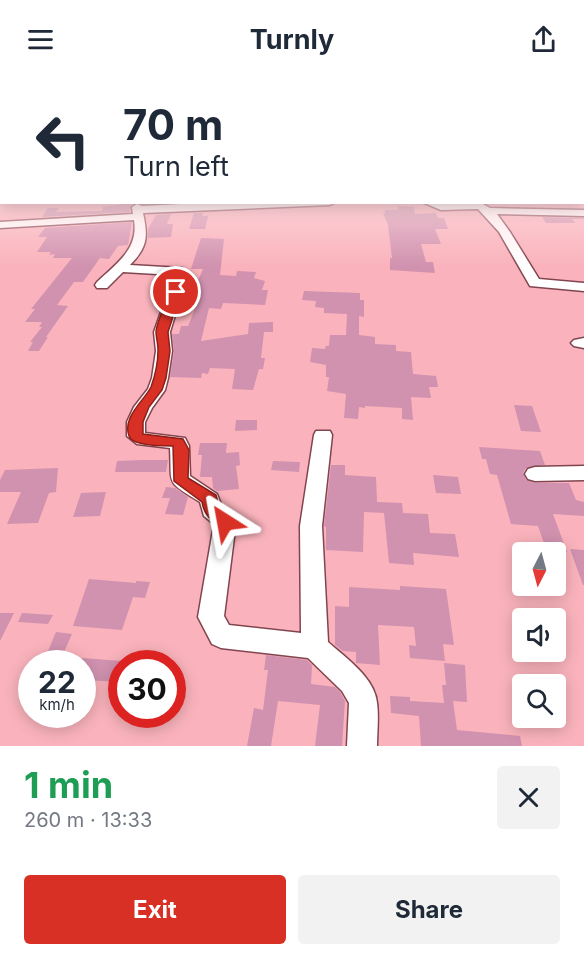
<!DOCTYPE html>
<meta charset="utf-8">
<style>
body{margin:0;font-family:Inter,sans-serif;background:#f2f2f3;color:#1f2937;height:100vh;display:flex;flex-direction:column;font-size:22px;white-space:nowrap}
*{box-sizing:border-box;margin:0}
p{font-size:20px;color:#747a83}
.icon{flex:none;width:33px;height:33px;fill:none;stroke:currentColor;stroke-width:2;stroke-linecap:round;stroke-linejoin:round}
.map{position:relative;height:668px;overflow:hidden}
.panel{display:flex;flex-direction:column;background:#fff;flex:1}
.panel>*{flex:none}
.hud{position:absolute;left:0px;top:0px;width:585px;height:126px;box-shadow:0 3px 15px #0003;background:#fff;color:#1f2937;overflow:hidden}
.needle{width:39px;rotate:186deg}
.controls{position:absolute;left:512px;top:464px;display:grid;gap:12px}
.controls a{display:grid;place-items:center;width:54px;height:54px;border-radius:6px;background:#fff;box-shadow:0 3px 15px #0003;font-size:30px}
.speed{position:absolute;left:18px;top:572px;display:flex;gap:12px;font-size:30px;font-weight:700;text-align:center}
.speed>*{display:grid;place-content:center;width:78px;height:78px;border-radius:50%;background:#fff;box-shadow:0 3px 15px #0003;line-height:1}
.speed small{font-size:15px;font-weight:400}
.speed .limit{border:9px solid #d22;background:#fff;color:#111}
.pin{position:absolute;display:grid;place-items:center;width:51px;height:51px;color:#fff;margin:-26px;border:3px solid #fff;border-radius:50%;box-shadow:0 2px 6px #0007}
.me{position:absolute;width:66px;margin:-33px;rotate:326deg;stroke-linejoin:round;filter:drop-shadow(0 0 4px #0008)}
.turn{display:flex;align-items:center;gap:21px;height:126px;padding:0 24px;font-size:27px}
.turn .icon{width:78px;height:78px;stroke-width:2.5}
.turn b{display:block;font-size:42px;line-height:51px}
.round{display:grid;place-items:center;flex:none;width:63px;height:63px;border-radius:6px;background:#f2f2f3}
.head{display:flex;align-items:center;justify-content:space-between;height:102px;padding:0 24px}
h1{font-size:36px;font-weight:700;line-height:45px;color:#1e9e55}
.primary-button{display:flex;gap:12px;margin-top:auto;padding:12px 24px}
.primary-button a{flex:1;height:69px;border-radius:6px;background:#d93025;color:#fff;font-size:24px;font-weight:700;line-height:69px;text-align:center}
.primary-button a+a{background:#f2f2f3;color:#1f2937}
header{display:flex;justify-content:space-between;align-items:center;height:78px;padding:0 24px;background:#fff;font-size:27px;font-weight:700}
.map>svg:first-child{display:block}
.building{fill:#d192af}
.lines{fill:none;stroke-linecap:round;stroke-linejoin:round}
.minor-casing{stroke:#82454f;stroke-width:3}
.minor{fill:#fff;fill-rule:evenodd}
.route{fill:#d93025;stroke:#8d1f18;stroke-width:1.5}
</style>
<header><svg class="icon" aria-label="menu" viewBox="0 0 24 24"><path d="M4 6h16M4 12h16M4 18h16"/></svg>Turnly<svg class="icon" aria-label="share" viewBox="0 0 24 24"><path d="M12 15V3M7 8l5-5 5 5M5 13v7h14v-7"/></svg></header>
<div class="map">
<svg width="584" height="668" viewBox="0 0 584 668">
<rect width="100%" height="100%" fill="#fab3bc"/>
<path class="building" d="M132,125l-2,9 -88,5 6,-9h11l-4,6 2,-2 45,-1 1,-4z
M398,128l16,1 1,7 21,-1 2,5h6l4,11h-13l6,15h-20l5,18h7l2,11 -45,-3v-12h2l-4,-33 -5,-12h2v-3h13z
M194,135h9l-1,3h6l-3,13h-16z
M171,136l-4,10h6l-2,13 -23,1v-9l8,-14z
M542,139l42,1v1h-12l3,4h-29z
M132,144l-4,23 -10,1 -9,13 -9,-1 -17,24h-9l-17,23 11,1 -22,31h2l-9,14h-11l5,-9h-3l12,-15h-3l3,-5h-17l10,-13h-4l41,-51h-19l2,-4 -6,1 2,-3h-14l10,-15h-9l7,-9z
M201,160l23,1 -4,36 16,1 1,-5 19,1 -2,6 11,3 -3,9h6l-3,15 -42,-2 -2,6 -12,-1 -8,33 47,-7 1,-11 24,-1v10h-9l-3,26h4l-2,11h-4l-6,21 -21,-1 3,-20 -25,-1 -2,6 -6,-1 -1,5 -31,-1 4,-26 -2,-17h7l2,-8h7l11,-27h-9l13,-30h-12z
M304,213l56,2v7h4v17l-5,-1v19l16,2v7l21,1v6l15,1 2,22 23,2 2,11h-9l2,11 -20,-1 2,23 -11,-1v-11l-37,-2v2l-6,-1 -1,12 -14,-1 2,-24 -19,-3 2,-14h-3v-12l-16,-3 2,-14 13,1 1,-3h3l1,-11h16l1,-21 -23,-1v-5l-9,-1 1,-6 -14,-1z
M514,327l18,1 9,26 -20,-1z
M236,342h21v10l-22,1z
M200,365h27l-1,10 13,-1 1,13 -4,1 3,23 -22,2 -4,-3 -1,-11h-12l2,-22h-4z
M479,369l61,4 5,14 -19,3 -3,5 3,7 9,3h34l7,17 8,2v14l-31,-2 14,38 -12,3v-3h-8l-9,-26 -27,-2 -14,-49 -7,-1 -4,-15h-4z
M142,382h26l-2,12h-51l2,-11z
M273,383l27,1 -1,10 -28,-2z
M331,387h14v10l31,2 1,25 25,1 1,10 25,1 2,19 25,1 4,23 -46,-4 1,12 -25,-2 -5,-50 -20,-1 -1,40 -37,-2v-23l-2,-1z
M58,390l-2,24 -7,1 -11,30 -31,1 14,-32h-21v-12l5,-10z
M433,397l25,2 3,17 -25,-1z
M166,409l9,1 13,9 -5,18 -18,-1 5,-16h-8z
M106,414l-6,24 -27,1 8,-24z
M570,471l14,1v35h-1z
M89,501l47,4v-2l14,1 -5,16 -12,-1 -11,33 -49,-4z
M400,508l46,3 8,56 -11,-1 2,17 -35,-3 -1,-13 7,1 -2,-19 -36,-2 2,40 -24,-2v-11l-13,-1 -8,-6v-39l14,1v-20l51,3z
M0,535h14l-14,28z
M22,535l31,2 -5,9 -30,-2z
M56,554l16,2 -8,18 -16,-1z
M266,577l41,5 5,5 -1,19 24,3 5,5 5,9 -3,45h-27l5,-41 -42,-4 -7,45h-24l7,-38 9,2 5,-40h-4z
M82,580l40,3v21l-40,-2z
M444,585l21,2 2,37 -14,-1 4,29 63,6 2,10h-101l-2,-30 -28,-3 -1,-17 20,1v4l34,2 -2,-18h4z"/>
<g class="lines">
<defs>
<path id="minor" d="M220,124h115l-5,3 -187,8c5,23 5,34 -13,52l52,3 6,4 -18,60 2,19 -4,27 -3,12 -13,18 -7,14v11l40,5 4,8 1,30 27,18 5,13 14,15 -12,94 5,9 72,8 -1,-107 14,-91 2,-4h14l2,4 -10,91 6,116c18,16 47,36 49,61 2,14 0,29 0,43h-30l2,-43 -7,-12 -34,-33 -87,-10 -9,-4 -14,-27 16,-93 -10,-8 -4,-14c-35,-22 -28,-15 -30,-54l-33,-4 -10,-8v-14l7,-15 14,-18 4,-11 4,-27 -2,-19 20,-57 -51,-3 -16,16h-10l-2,-3 2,-3c19,-18 42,-33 37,-62l-134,8v-6l133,-8 -1,-7 5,-3 5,2z
M422,124l59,1 9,5 94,2v6l-87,-2 13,18 29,47 45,4v8l-54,-5 -31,-54 -21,-23 -37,1z
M584,260v10l-10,-2 -3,-3 3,-3z
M584,388v14l-49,1 -7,-2 -3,-5 3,-5 7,-2z"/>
</defs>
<use href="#minor" class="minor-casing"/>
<use href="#minor" class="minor"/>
</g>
<linearGradient id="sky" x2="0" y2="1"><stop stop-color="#61abc8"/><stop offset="0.51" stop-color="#fddde1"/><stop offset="1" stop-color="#fddde1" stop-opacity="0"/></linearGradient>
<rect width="584" height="188" fill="url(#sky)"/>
<path class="route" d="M176,211l5,3 -13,40 2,19 -4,27 -4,12 -13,17 -6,15v12l40,5 6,11 -1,28 28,17 3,12 15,15 -3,5c-14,4 -27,-12 -29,-25l-28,-21 -1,-35c-9,0 -41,0 -44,-10 -7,-19 15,-35 22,-49 4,-11 7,-26 7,-37 0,-6 -2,-13 -2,-19 2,-13 10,-27 14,-39z"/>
</svg>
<div class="controls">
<a><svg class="needle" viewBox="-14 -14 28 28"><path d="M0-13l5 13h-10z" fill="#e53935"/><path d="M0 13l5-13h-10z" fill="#747a83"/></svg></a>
<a><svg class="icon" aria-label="sound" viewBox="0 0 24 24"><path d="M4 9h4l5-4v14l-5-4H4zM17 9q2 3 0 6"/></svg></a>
<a><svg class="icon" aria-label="search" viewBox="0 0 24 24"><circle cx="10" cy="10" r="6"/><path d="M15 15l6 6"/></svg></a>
</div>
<div class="speed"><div>22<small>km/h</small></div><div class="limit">30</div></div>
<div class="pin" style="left:176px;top:214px;background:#d93025"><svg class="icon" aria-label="arrive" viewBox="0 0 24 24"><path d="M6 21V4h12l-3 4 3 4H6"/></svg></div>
<svg class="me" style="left:225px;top:444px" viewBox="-20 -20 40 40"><path d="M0-17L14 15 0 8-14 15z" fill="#d93025" stroke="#fff" stroke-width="4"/></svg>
<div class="hud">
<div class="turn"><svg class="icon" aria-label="left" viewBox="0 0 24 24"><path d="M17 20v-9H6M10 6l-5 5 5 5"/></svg><div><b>70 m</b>Turn left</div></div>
</div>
</div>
<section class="panel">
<div class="head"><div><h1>1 min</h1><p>260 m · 13:33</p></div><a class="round"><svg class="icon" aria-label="close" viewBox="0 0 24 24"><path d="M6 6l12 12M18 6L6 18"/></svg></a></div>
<div class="primary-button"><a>Exit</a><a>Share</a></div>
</section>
